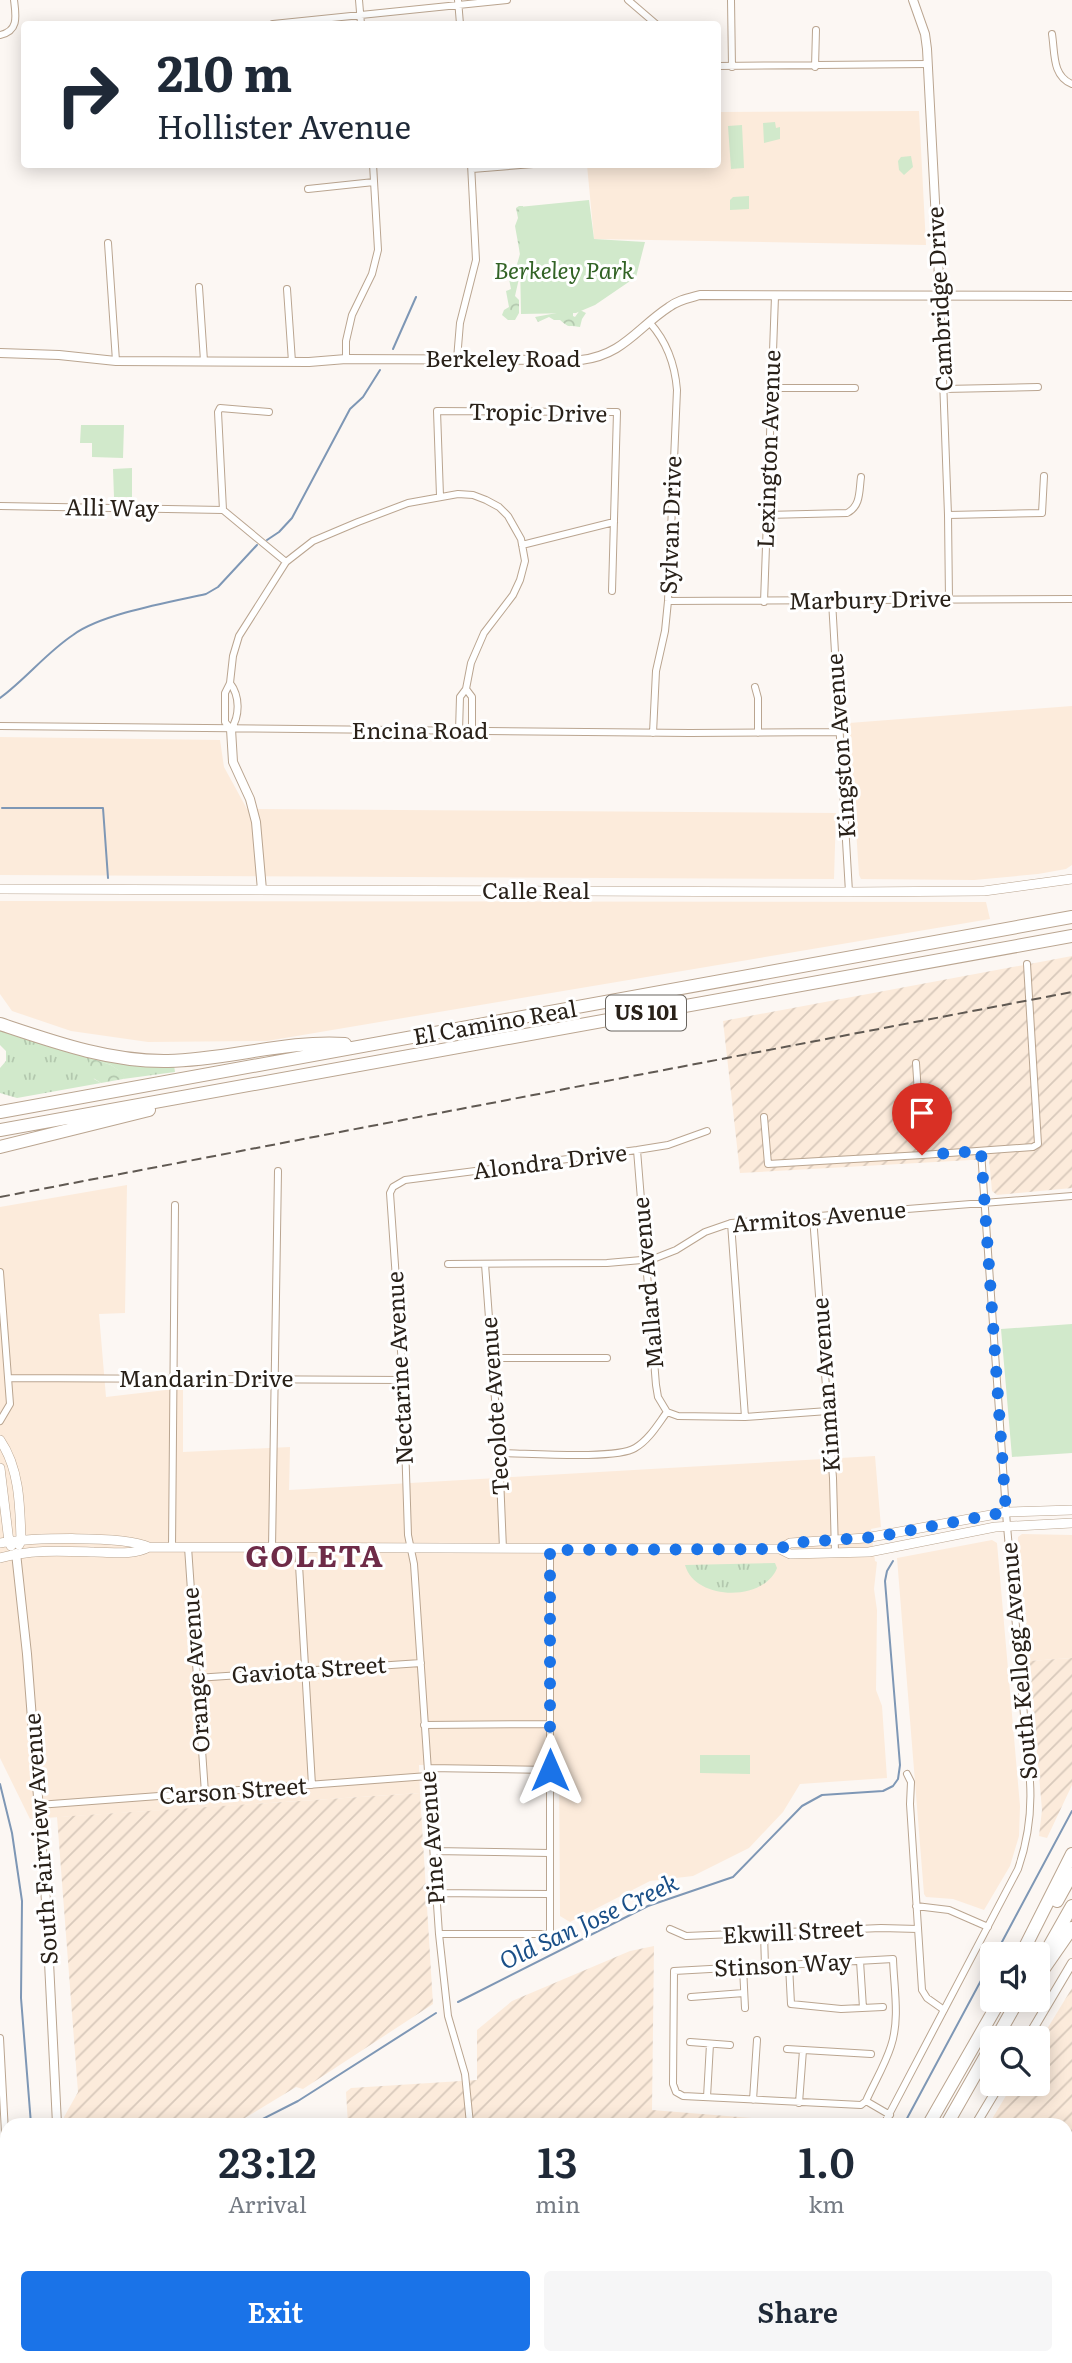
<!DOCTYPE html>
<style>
body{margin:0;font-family:Literata,serif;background:#f6f6f7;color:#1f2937;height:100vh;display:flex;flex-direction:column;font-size:26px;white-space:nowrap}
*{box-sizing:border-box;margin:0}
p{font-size:23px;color:#747a83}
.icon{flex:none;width:38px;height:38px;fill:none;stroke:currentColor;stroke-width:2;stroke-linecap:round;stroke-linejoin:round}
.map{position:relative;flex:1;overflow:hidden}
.side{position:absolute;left:0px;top:2118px;width:1073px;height:247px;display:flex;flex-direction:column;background:#fff;border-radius:21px 21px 0 0;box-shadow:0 4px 18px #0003}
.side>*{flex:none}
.banner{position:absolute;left:21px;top:21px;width:700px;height:147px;border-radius:7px;box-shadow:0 4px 18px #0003;background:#fff;color:#1f2937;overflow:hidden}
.tools{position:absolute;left:980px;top:1942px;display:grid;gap:14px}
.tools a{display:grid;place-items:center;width:70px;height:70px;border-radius:7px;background:#fff;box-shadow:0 4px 18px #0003;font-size:35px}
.pin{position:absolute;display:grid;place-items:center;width:60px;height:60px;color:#fff;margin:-72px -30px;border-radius:50% 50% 50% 0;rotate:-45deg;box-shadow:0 0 7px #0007}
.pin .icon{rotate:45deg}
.me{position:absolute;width:77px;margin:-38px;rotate:0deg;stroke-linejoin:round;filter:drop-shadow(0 0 5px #0008)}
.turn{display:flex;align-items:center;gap:24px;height:147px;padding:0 21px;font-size:32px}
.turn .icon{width:91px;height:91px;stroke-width:2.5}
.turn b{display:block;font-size:49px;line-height:60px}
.eta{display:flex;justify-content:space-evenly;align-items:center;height:119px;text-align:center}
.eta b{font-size:42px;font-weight:600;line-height:49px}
.cta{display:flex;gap:14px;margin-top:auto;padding:14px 21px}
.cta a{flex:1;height:80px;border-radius:7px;background:#1a73e8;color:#fff;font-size:28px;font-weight:600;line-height:80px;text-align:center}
.cta a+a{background:#f6f6f7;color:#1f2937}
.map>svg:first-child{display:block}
.built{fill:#fcebdb}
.industrial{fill:url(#industrial-furrows)}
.grass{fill:url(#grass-tufts)}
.forest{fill:url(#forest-crowns)}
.park{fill:#d1e9cb}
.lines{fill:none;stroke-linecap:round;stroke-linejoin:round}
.stream{stroke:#7e97b5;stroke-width:2}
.minor-casing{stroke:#baa590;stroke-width:8}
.tertiary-casing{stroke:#baa590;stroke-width:10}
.secondary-casing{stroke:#baa590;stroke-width:10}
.motorway-casing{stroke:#baa590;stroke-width:14}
.minor{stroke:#fff;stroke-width:6}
.tertiary{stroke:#fff;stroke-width:8}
.secondary{stroke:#fff;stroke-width:9}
.motorway{stroke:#fff;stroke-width:12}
.rail{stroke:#605952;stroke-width:2;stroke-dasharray:10 5;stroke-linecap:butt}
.route{stroke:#1a73e8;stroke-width:12;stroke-dasharray:0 21.6}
.labels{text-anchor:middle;stroke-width:6;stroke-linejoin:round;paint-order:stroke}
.shield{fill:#fff;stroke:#69645e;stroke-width:2}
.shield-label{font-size:21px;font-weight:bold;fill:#292119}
.park-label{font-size:23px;font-style:italic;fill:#326325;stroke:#fff}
.street-label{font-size:23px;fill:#292119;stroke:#fff}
.water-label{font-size:24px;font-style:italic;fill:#1b5088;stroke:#fff}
.district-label{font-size:30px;font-weight:bold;letter-spacing:2px;fill:#6e2b48;stroke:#fff}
</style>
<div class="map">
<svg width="1072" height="2363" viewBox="0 0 1072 2363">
<defs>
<pattern id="industrial-furrows" width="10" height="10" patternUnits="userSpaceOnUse" patternTransform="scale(1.75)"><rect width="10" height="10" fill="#fcebdb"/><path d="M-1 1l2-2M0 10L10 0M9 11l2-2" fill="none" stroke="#d8c9bb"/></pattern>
<pattern id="grass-tufts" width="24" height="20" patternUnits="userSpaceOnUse" patternTransform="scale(1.75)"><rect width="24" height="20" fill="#d1e9cb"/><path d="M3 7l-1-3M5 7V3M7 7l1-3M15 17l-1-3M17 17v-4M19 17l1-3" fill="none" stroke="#b3c8ae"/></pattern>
<pattern id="forest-crowns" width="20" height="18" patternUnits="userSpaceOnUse" patternTransform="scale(1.75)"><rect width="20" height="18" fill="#d1e9cb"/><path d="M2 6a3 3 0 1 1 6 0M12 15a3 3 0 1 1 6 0" fill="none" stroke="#b3c8ae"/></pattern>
</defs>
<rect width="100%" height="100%" fill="#fcf7f3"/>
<path class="built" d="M919,111l7,134 -332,-6 -7,-74 131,-1v-52z
M1072,706v159l-6,4 -28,5 -64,6 -113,-1 -2,-4 -10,-152z
M0,737l220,3 4,27 23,42 589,4 -2,66 -834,-4z
M0,901l986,1 4,17 -723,122 -119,1 -77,-11 -59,-20 -12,-17z
M127,1185l-2,128 -26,1 7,83 77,-9v64l107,-5 -1,43 586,-34 6,71 -10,2 4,32 2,1 -3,27 3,21 -1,80 6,16 5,72 -87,6 -17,28 -34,36 -56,28 -43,5 -80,41 -10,-6 -1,-149 -140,-2 1,28 -390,26 -30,-61v-551z
M1022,1534l50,1v123l-43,3 -11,-119v-5z
M992,1540l5,3 23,263 -1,30 -9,30 -26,44 -31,-11 -27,-2 -2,-3 -27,-336z
M2,2168l5,52v137h24l1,6h-32v-194z
M81,2357h125l1,6h-126z"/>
<path class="industrial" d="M1072,956v232l-75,7 -5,-4 -3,-32 -249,14 -17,-152z
M1072,1658v127l-25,53 -8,-2 3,-26 -13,-149z
M420,1793l13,211 -130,85 -7,-2 -61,37h-171v-7l14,-25 -21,-275z
M654,1946l-2,164 175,14h-479l-2,-32 5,-4 126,-8v-50l35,-29 118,-50z
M1072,1988v320h-6v-184h-77l24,-40h25v-40z
M361,2357h379l-3,6h-376z
M836,2357h162l-3,6h-162z"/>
<path class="grass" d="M0,1030l90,28 38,6 46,1 1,7 -52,7 2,-4 -14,-10 -21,-7 4,21 7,4 -84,15 -17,-5v-25l6,-7v-10l-6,-6z
M775,1563l2,5c-13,34 -82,33 -92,-3z
M0,2202l6,5 1,50 -6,2z
M0,2269l7,13v75h10l1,6h-18z"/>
<path class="forest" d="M519,206h4v5l1,62 -4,1 -5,22 4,4v13l-4,7h-7l-6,-5 2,-5 5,-3 -3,-16 5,-2 -2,-10 4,-1 7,-24 -5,-28 3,-8 -2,-10z
M573,310v6l2,1 5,-7 6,3 -4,6 -2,8c-11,-2 -10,2 -20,-7h-6l-5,-3 -11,5 -3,-5z
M90,1058l21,7 15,10 -3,4 -22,4 -14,-9z"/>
<path class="park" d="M775,122l1,6 4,-1v12l-16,4 -1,-20z
M742,125l2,43 -13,1 -3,-43z
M911,156l2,11 -9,8 -5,-5 -1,-9 3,-4z
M749,196v13l-19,1v-10l3,-3z
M589,200l5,39 51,3 -9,35 -41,28 -19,8 -55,1 -2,-107z
M81,425h43l-1,33 -31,-1v-14h-12z
M132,468v29h-18l-1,-28z
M1072,1324v129l-60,4 -11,-128z
M700,1755h50v19l-50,-1z"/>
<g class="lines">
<path class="stream" d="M393,349l23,-52
M267,540l12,-8 13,-14 58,-109 13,-12 17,-27
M0,698c26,-19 46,-45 73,-63 28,-21 97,-33 133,-41l12,-7 39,-42
M2,808h101l5,70
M0,1784l12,49 10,68 -1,97 10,126
M995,1955l77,-144
M458,2002l190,-96 85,-29 69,-71 20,-11 61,-4 10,-5 5,-7 2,-14 -15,-184 2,-10 6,-10
M253,2124l45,-23 138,-88
M904,2124l88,-164
M46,2357v6
M239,2363l1,-6
M768,2363l3,-6"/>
<defs>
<path id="minor" d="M359,0l2,24
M458,0l2,24
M628,0l28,24
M731,0l1,67
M273,24l234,-24
M1052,34c3,19 0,42 20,50
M0,35c19,-4 16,-19 14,-35
M718,66l209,-2
M815,67l1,-37
M472,169l61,-5
M308,189l66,-7
M108,243l8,118
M199,287l5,74
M287,289l5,73
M940,297l8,218 1,85
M650,323c17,19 25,42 27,67l-9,211 -3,30 -9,40 -3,62
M346,359v-18l6,-26 20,-41 6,-24 -5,-86
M457,359l3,-36 16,-63 -5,-96
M772,388h83
M944,389l94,-2
M269,412l-49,-4 -2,4 5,98 63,52
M440,496l-3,-85 180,1 -5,179
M0,506l223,4
M766,515l81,-2c14,-7 12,-22 14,-36
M948,515l94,-2 2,-37
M522,545l92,-23
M668,601l404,-2
M832,601l17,291
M764,602l11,-306
M230,683c10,13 10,33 1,46
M755,687l3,11v35
M466,689l6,8v34
M0,726l690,7 150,-1
M231,729l-6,-7v-29l5,-10 3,-27 6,-20 47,-74 27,-21 45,-19 50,-19 50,-9 15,1 13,5 13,7 9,9 13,23 4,22 -5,19 -7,15 -29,38 -13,30 -5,26 -6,8 -1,34
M916,1063l6,92 111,-8 5,-3 -11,-180
M764,1117l4,47 154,-9
M637,1150l19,235 2,12 9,15
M813,1217l20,261 2,75
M731,1223l14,194
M448,1264l159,-1 46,-4 23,-9 29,-18 26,-9 341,-27
M485,1264l14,189 4,96
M0,1272l10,132 -10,17
M491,1358h116
M9,1378l394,2
M667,1412l11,4 67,1 83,-6
M499,1453c27,0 117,7 136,-5 14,-8 23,-24 32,-36
M172,1547l3,-342
M188,1547l17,246
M272,1548l6,-377
M298,1548l14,237
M196,1678l225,-15
M424,1725l125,-1
M428,1768l121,2
M907,1774l4,8 -1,22 12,186 5,8 17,12
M38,1805l390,-29
M434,1851l115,2
M436,1893l113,1
M916,1906l33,4 39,17
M670,1929l16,7 195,-8 37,1
M439,1934h111v-384
M764,1934l1,32
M893,1959c1,29 7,60 -2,87 -6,19 -17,37 -25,55l-5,4 -178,-9 -7,-4 -3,-8 1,-113z
M860,1961l3,47
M789,1965l2,39 50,5 42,-2
M743,1967l2,41
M691,1997l53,-4
M0,2038l7,133
M690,2042l40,3
M787,2049l84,5
M707,2097l3,-53
M753,2100l4,-60
M866,2101l24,14
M799,2103l4,-53
M470,2124l-5,-50 -17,-58 -9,-82 -25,-370 -6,-29 -5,-155 -13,-187 3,-6 12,-7 232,-30 31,-5 39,-14
M884,2124l134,-255c10,-29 14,-55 12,-87l-23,-256 -26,-375
M1066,2191h6
M353,2357l1,6
M591,2357v6
M748,2363l3,-6"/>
<path id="tertiary" d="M913,0l12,34 2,15 13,248
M0,353l59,2 57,6 193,1 37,-3 235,1c42,-5 56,-32 88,-53 9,-7 20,-9 31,-12l372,1
M231,729l2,33 17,37 6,23 6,68
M16,1553l11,101 19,247 11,223
M1027,2039l45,-76
M976,2124l24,-40
M72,2357l1,6
M940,2357v6"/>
<path id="secondary" d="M0,889l849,3 135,-1 88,-12
M0,1440c20,29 20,67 21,101l-2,4
M0,1468l9,74 2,4
M0,1543c31,-5 122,-8 149,4l631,2 10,5 79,-2 126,-25 77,-4
M780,1549l10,-6 76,-5 141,-26 65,-2
M0,1558c31,-9 63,-7 94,-6 18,0 38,4 55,-5"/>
<path id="motorway" d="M0,1024c54,18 110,38 168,37 59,-1 118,-21 177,-17
M0,1112l1072,-195
M0,1130l1072,-194
M0,1147l149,-37
M1057,1901l15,-27
M1021,1955l51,-101
M1038,1966l34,-60
M1038,1977l34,-49
M996,2039l22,-39
M929,2124l71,-124
M947,2124l45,-79
M793,2363l3,-6
M811,2363l3,-6"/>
</defs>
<use href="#minor" class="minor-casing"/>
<use href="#tertiary" class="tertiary-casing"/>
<use href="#secondary" class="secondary-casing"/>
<use href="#motorway" class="motorway-casing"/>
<use href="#minor" class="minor"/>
<use href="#tertiary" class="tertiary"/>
<use href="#secondary" class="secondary"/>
<use href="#motorway" class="motorway"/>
<path class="rail" d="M0,1197l1072,-205"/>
</g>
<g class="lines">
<path class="route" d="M550,1770v-220l230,-1 10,-6 86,-6 130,-25 -25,-361 -59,4"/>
</g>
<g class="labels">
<rect class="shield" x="606" y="995.5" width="80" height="35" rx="5"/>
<g class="shield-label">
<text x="646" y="1020">US 101</text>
</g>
<g class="park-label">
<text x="564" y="279">Berkeley Park</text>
</g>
<g class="street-label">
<text transform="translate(940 299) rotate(-93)" y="8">Cambridge Drive</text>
<text x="503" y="367">Berkeley Road</text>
<text transform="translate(538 413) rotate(1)" y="8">Tropic Drive</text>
<text transform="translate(769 449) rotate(-88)" y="8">Lexington Avenue</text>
<text transform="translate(112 508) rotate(1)" y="8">Alli Way</text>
<text transform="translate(671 525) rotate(-88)" y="8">Sylvan Drive</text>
<text transform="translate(870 600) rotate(-1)" y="8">Marbury Drive</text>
<text x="420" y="739">Encina Road</text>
<text transform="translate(841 746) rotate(-94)" y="8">Kingston Avenue</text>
<text x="536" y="899">Calle Real</text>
<text transform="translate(495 1023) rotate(-10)" y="8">El Camino Real</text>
<text transform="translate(550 1162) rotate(-7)" y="8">Alondra Drive</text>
<text transform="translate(819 1217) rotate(-5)" y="8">Armitos Avenue</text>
<text transform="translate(648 1283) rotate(-95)" y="8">Mallard Avenue</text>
<text transform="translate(400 1368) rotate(-93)" y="8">Nectarine Avenue</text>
<text x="206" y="1387">Mandarin Drive</text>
<text transform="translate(826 1385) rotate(-94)" y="8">Kinman Avenue</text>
<text transform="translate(495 1406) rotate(-94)" y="8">Tecolote Avenue</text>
<text transform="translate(1019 1661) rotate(-95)" y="8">South Kellogg Avenue</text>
<text transform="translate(196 1670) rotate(-94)" y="8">Orange Avenue</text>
<text transform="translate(309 1670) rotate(-4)" y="8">Gaviota Street</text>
<text transform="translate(233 1791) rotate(-4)" y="8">Carson Street</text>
<text transform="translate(432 1838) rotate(-94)" y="8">Pine Avenue</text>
<text transform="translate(41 1839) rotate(-94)" y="8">South Fairview Avenue</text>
<text transform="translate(793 1932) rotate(-3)" y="8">Ekwill Street</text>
<text transform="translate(783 1965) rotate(-3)" y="8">Stinson Way</text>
</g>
<g class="water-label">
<text transform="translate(589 1922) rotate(-25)" y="8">Old San Jose Creek</text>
</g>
<g class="district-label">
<text x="315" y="1567">GOLETA</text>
</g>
</g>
</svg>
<div class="tools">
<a><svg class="icon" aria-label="sound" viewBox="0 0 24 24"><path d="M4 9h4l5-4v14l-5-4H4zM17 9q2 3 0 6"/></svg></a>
<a><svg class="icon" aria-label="search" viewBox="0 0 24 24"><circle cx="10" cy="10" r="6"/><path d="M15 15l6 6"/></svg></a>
</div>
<div class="pin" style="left:922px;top:1155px;background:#d93025"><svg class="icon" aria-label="arrive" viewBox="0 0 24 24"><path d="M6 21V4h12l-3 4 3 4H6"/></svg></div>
<svg class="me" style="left:550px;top:1770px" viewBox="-20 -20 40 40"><path d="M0-17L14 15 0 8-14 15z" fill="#1a73e8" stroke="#fff" stroke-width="4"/></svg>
<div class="banner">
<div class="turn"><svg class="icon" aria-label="right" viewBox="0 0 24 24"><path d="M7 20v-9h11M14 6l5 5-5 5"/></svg><div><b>210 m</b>Hollister Avenue</div></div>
</div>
<section class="side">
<div class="eta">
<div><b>23:12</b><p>Arrival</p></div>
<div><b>13</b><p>min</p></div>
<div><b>1.0</b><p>km</p></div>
</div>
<div class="cta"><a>Exit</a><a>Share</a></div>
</section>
</div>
